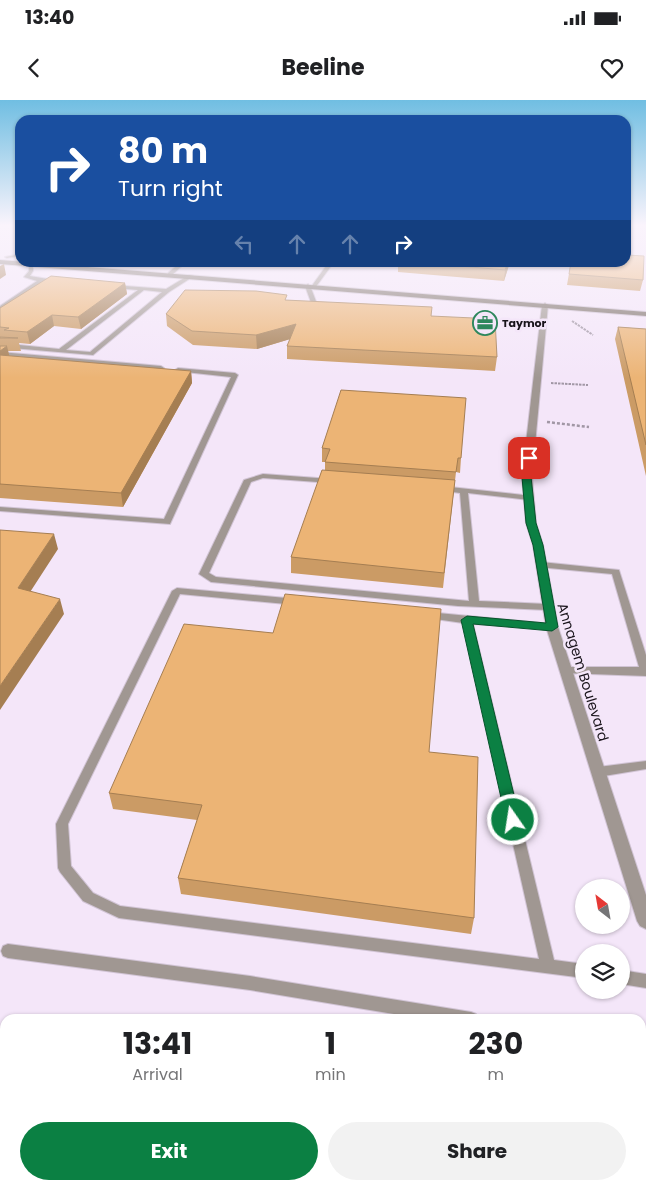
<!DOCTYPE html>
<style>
body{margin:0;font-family:Poppins,sans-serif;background:#f2f2f2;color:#202124;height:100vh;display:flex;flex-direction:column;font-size:19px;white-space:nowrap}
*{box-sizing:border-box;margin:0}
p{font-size:16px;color:#757577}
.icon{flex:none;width:28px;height:28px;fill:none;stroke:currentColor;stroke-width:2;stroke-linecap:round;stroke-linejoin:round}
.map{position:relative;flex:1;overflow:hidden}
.details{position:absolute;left:0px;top:914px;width:646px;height:176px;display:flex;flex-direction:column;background:#fff;border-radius:15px 15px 0 0;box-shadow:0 1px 4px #0004}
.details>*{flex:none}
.guide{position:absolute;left:15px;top:15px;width:616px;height:152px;border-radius:15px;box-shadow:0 1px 4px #0004;background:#1a4fa0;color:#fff;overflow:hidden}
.needle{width:32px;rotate:329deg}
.controls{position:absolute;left:575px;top:779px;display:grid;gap:10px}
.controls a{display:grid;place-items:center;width:55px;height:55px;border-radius:50%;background:#fff;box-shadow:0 1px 4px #0004;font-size:25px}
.pin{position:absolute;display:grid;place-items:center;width:42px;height:42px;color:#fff;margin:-21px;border-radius:10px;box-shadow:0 2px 8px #0006}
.me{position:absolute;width:55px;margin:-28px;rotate:347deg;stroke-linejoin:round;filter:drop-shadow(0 0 4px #0008)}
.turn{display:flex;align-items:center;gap:18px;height:105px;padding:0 20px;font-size:22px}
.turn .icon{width:65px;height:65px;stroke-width:2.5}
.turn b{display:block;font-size:35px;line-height:42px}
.lanes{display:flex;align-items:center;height:48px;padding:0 20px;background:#0003;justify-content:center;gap:25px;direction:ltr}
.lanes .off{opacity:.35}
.eta{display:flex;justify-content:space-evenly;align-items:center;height:85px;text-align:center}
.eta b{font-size:30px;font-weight:700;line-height:35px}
.action{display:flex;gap:10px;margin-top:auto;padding:10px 20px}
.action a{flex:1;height:58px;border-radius:30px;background:#0b8043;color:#fff;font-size:20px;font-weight:700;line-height:58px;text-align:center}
.action a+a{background:#f2f2f2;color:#202124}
.status{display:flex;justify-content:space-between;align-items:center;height:35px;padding:0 25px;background:#fff;direction:ltr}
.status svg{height:14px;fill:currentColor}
header{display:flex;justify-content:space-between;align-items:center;height:65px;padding:0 20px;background:#fff;font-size:22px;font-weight:700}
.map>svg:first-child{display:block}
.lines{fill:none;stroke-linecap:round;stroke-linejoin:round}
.service-casing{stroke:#d1c4d5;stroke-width:2}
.minor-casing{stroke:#d1c4d5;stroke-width:2}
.secondary-casing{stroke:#d1c4d5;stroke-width:2}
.path-far1{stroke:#a197a5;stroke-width:2;stroke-dasharray:2.5 1;stroke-linecap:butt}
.path{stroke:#a197a5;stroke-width:2.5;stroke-dasharray:3 2;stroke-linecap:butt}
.service{fill:#a09792;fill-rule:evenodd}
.minor{fill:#a09792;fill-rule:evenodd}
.secondary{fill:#7b6f67;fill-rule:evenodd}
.wall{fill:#cb9b65}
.shaded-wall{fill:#a57e52}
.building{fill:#ecb475;stroke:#a57e52}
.route{fill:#0b8043;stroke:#07532c}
.labels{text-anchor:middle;stroke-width:5;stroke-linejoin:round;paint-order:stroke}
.far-poi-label{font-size:11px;font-weight:bold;fill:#18131a;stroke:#f4e6f9;text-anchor:start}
.street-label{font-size:14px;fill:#18131a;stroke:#f4e6f9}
</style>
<div class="status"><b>13:40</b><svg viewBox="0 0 49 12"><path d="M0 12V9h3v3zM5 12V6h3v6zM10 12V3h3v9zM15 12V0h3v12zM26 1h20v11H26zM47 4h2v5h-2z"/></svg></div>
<header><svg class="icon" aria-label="back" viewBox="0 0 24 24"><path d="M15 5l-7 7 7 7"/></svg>Beeline<svg class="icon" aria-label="heart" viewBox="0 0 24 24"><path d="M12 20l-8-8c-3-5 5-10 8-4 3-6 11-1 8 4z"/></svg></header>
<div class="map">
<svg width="646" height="1089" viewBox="0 0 646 1089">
<rect width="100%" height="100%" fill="#f4e6f9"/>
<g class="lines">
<defs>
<path id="service" d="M20,154v2l-13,2 -2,-1z
M88,162h6l-5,3 -2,-1z
M181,162h5l-14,13h-4v-2z
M329,162h5l-19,26h-4l6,16 -5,1 -7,-19 3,-2 3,3z
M31,163l2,1v7l-3,5 30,5 -3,2 -15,-1 -42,28v-4l37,-25 -13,-4 5,-6v-7z
M189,175l5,1 -25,16 -76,63 -93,-8v-4l59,6 79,-59 -24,-2 -2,-3 54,4zM144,190l18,2 -72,60 -24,-2z
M0,252l161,14 3,2 -3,2 -161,-14z
M178,268l57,5 3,2 -68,149 -170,-13v-4l164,12 67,-142 -55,-6 -1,-1z
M263,374l68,5 4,2 -4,2 -68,-5 -12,4 -42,91 7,4 253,24 -9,-108 -22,-3v-4h3l91,10v4h-3l-61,-7 11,108 68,3 5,3 -5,3 -89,-4 -247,-24 -12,-8 45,-94z
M541,462l78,8 27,85v21l-83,-3 -1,-2 5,-4h72l-27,-93 -74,-7 -1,-2z
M177,488l120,11 5,3 -5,3 -117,-11 -112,230 3,42 22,27 27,13 419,53 -76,-336 -35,-5 -5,-3 5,-3 124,12 3,1 2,2 -2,2 -82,-5 81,336 30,4v14l-465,-60 -36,-17 -23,-29 -2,-4 -2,-44 116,-233z
M646,661v8l-48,8 -4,-2 -2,-3 2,-3 4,-2z
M8,844l242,32 221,36 5,2 2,5h-54l-174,-29 -242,-32 -5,-2 -2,-5 2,-5z
M621,870l25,4v14l-25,-4z
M641,932h5v16h-5z
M554,1085h18v4h-18z"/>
<path id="minor" d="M545,203l3,2 -16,172 4,46 7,22 15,82 88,268v34l-6,-3 -3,-5 -91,-294 -13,-82 -7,-22 -4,-46 20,-172z"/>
<path id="secondary" d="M0,160l646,52v4l-646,-52z"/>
</defs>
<use href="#service" class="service-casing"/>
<use href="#minor" class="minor-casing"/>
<use href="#secondary" class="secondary-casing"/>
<path class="path-far1" d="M572,221l21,14
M551,283l37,2"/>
<path class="path" d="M547,322l42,5"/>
<use href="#service" class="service"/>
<use href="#minor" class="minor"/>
<use href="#secondary" class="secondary"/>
</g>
<path class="wall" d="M392,162h118l-6,19 -106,-9v-7l-6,-1z
M571,162l72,18 -3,11 -73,-6z
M125,183l2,11 -46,35 -27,-3 -24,18 -11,-1 2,8h-13l1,5 182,15 1,12 -69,124 -123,-9v-190z
M287,200l144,16 66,41 -2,14 -208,-12v-13l3,-7 -33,10 -64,-4 -26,-19 -1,-12z
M618,227l28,2v147l-31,-137z
M322,348l139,10 -1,15 -4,-1 -13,116 -152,-15v-16l34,-87v-8h-3z
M273,533l156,119 45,166 -3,16 -290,-40 -3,-16 19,-58 -84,-11 -4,-16z"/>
<path class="shaded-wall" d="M508,162h2l-6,19 1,-11z
M4,164l2,11 -6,4v-13z
M125,183l2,11 -46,35 -3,-12z
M52,215l2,11 -24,18 -3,-12z
M296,224l1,13 -40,12 -1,-14z
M7,246l3,13 -10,7v-15z
M191,271l1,12 -69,124 -2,-14z
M54,434l4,15 -35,54 -5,-15z
M60,499l4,15 -64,96v-24z"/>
<path class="building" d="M626,151h2l-1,4 17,1 -1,24 -74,-6 2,-12h55z
M414,162h94l-3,8z
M51,176l74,7 -47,34 -26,-2 -25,17 -23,-2 5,-2 -9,-1v-19z
M185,190l71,1 31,4 -2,5 147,7 -1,9 64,3 2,38 -210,-11 9,-22 -40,11 -64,-4 -26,-17z
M618,227l28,2v116z
M0,237l18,1h-18z
M0,246h7l-7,5z
M0,255l191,16 -70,122 -121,-9z
M341,290l125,8 -5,60h-3l-2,14 -131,-10 5,-13 -8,-1z
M322,370l133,10 -11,93 -153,-16z
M0,430l54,4 -36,54 42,11 -60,87z
M285,494l156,15 -12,143 49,5 -4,161 -296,-40 24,-73 -93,-12 75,-169 89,9z
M0,993h5v92h529v4h-534z"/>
<linearGradient id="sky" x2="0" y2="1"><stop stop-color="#70bee2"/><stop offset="0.45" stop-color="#faf4fc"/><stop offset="1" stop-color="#faf4fc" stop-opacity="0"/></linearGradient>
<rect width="646" height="278" fill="url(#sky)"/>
<path class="route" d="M529,356l4,2 -2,19 5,46 7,22 15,82 -6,4 -79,-7 47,196 -2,4 -5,1 -5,-1 -2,-4 -45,-200 6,-4 79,7 -13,-78 -7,-22 -4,-46 2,-19z"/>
<defs>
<symbol id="office-ring" viewBox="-11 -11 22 22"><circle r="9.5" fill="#f4e6f9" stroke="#2e875c" stroke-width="1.5"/><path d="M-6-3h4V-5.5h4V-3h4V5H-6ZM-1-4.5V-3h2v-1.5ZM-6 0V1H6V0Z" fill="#2e875c"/></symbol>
</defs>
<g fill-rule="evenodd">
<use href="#office-ring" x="471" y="209" width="28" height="28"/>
</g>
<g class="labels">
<g class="far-poi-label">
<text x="502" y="227">Taymor</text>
</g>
<g class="street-label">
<text transform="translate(583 572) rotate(73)" y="5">Annagem Boulevard</text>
</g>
</g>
</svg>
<div class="controls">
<a><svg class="needle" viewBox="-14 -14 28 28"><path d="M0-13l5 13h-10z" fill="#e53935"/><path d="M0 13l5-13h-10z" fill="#757577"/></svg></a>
<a><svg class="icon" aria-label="layers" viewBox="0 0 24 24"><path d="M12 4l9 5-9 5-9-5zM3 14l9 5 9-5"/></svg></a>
</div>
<div class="pin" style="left:529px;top:358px;background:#d93025"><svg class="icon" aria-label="arrive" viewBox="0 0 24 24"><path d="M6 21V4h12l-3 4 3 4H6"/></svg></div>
<svg class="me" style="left:513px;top:720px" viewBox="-20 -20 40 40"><circle r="17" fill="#0b8043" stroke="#fff" stroke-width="3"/><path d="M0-11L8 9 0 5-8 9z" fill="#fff"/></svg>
<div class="guide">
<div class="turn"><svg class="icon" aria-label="right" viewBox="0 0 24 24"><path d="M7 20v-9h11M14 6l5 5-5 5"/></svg><div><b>80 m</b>Turn right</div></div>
<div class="lanes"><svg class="icon off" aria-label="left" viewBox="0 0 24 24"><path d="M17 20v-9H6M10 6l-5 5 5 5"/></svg><svg class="icon off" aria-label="ahead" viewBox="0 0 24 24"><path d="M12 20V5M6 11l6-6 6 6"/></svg><svg class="icon off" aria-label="ahead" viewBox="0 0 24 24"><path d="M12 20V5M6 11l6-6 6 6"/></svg><svg class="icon" aria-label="right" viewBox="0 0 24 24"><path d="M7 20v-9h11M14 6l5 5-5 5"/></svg></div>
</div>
<section class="details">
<div class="eta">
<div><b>13:41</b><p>Arrival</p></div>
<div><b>1</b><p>min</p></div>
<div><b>230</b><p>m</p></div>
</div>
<div class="action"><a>Exit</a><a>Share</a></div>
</section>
</div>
